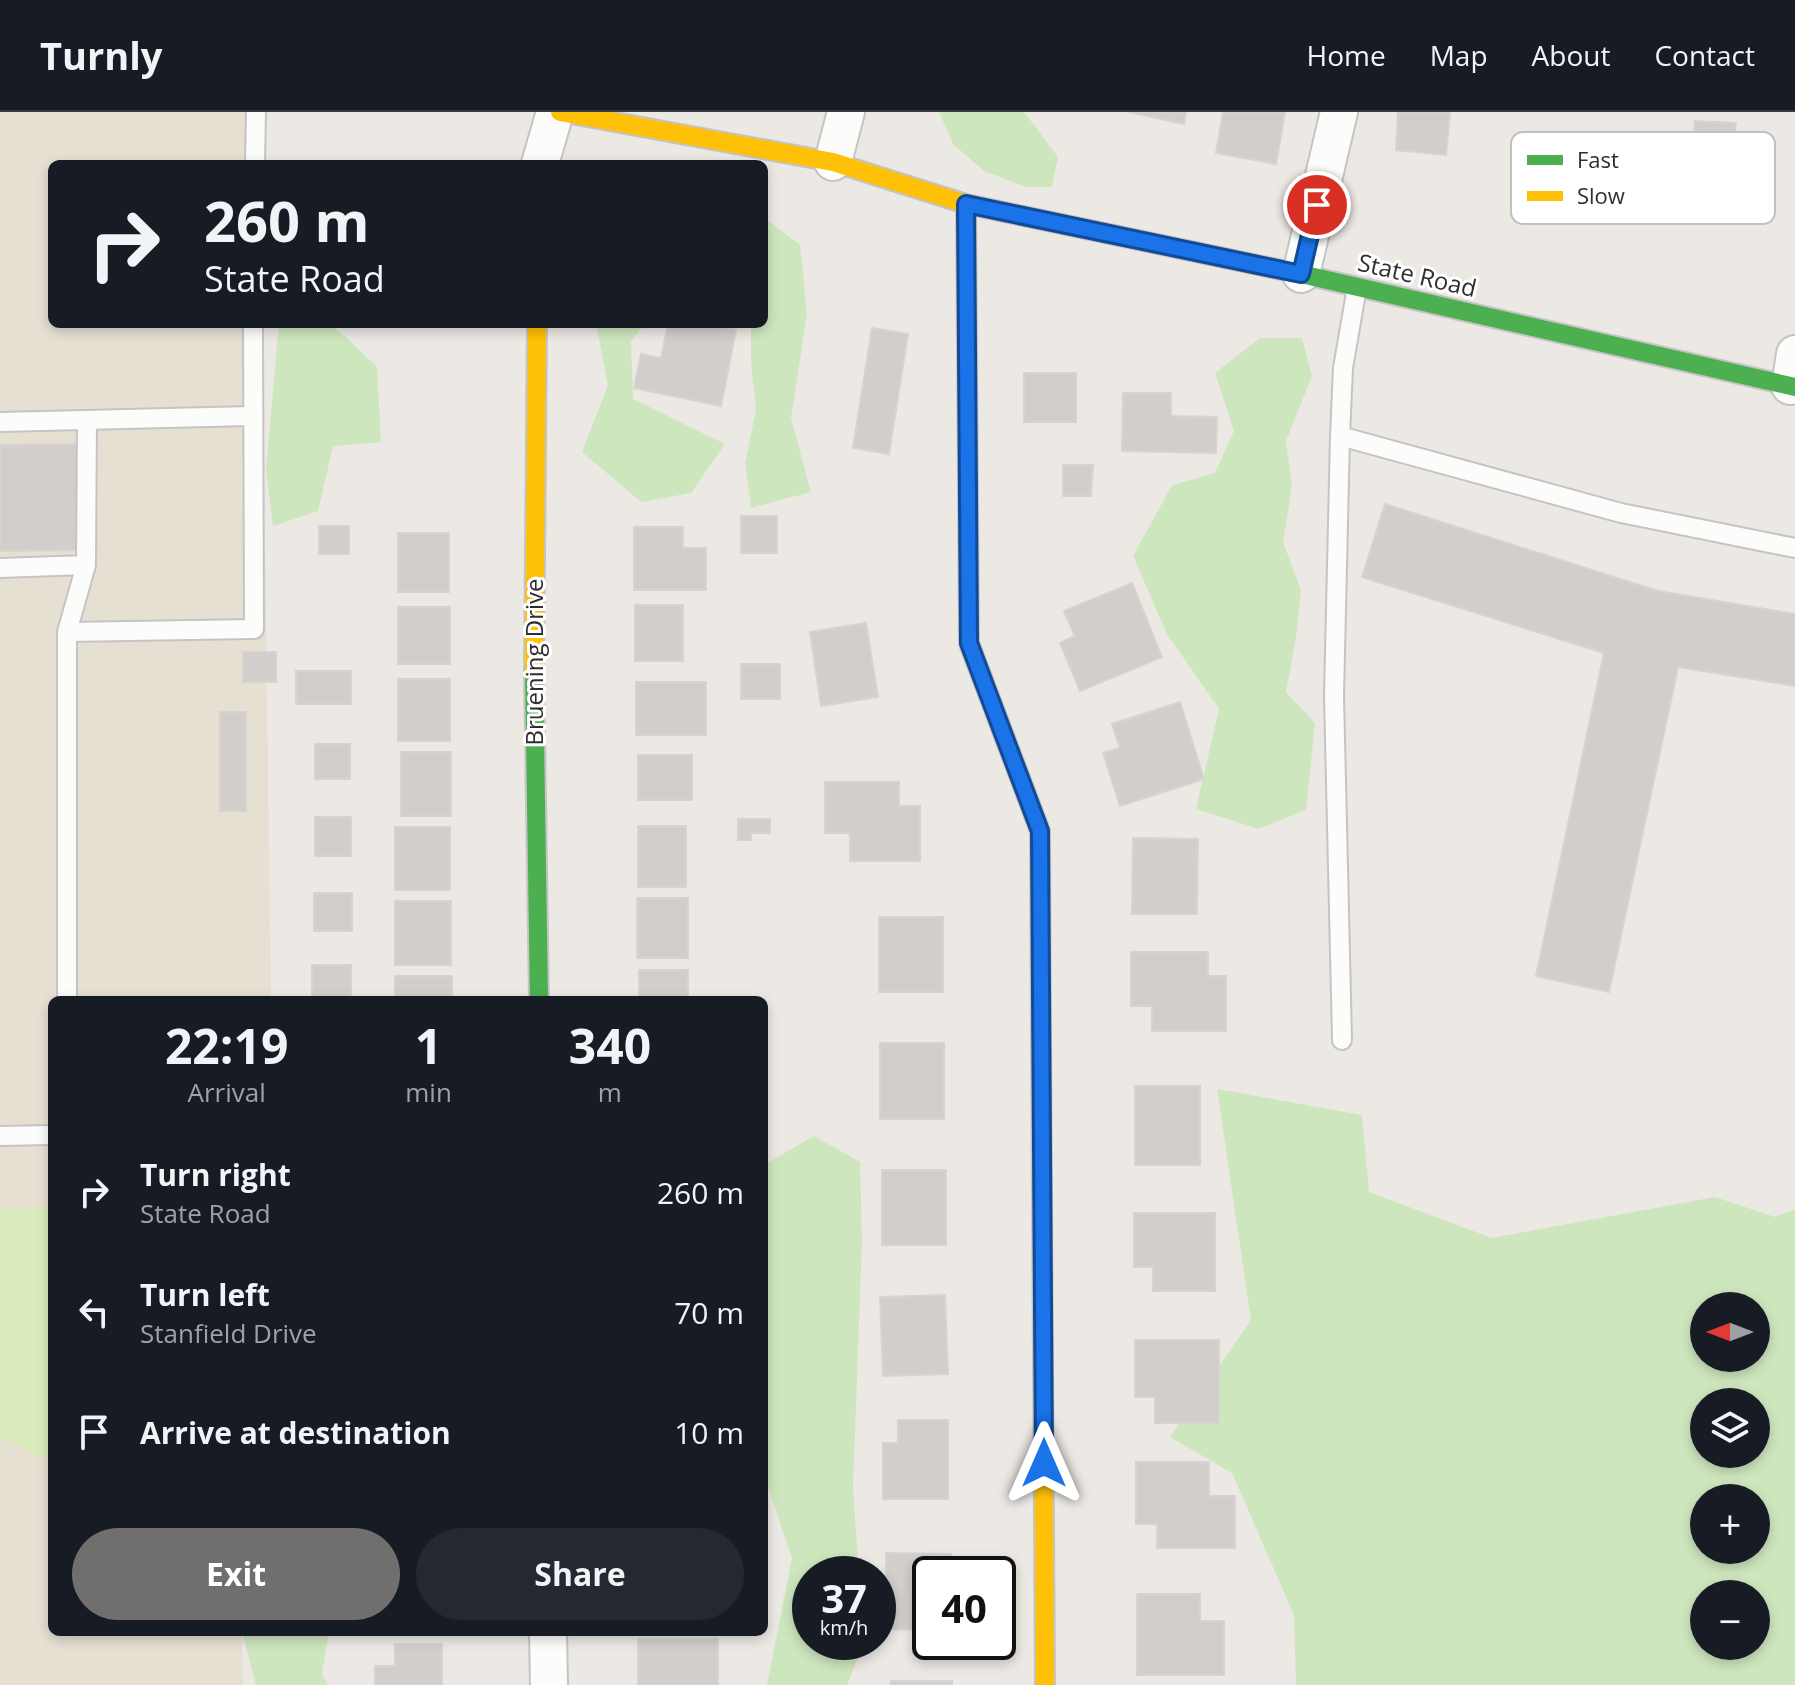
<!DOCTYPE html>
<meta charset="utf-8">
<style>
body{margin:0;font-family:"Open Sans",sans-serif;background:#242831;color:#f1f3f6;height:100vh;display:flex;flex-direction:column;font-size:30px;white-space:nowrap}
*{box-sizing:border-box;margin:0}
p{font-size:26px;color:#9ea1a6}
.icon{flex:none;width:44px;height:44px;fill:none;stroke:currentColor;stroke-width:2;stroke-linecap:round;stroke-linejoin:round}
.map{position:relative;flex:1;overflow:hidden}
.panel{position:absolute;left:48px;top:884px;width:720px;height:640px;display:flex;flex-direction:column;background:#171b24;border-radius:12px;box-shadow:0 4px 12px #0003}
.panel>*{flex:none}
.hud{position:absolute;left:48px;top:48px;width:720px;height:168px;border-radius:12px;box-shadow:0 4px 12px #0003;background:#171b24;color:#f1f3f6;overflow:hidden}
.needle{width:52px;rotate:270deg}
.controls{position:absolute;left:1690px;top:1180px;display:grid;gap:16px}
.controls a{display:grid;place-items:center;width:80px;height:80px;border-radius:50%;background:#171b24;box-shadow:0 4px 12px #0003;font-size:40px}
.speed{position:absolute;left:792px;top:1444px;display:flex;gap:16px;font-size:40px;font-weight:700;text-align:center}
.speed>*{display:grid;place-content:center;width:104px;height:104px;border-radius:50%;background:#171b24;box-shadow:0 4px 12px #0003;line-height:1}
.speed small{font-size:20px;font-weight:400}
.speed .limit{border:4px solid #111;border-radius:12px;background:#fff;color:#111}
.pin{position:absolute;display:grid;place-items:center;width:68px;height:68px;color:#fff;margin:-34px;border:4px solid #fff;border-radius:50%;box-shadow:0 2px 8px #0007}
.me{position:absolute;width:88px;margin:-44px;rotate:0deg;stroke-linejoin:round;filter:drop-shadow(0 0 6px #0008)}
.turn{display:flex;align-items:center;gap:28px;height:168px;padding:0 24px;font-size:36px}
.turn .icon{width:104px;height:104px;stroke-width:2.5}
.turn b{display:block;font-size:56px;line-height:68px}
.eta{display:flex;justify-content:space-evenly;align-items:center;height:136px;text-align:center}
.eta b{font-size:48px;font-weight:700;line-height:56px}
.primary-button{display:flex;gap:16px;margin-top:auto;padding:16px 24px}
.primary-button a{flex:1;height:92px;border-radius:48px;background:#706f6e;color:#fff;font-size:32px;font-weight:700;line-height:92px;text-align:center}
.primary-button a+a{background:#242831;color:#f1f3f6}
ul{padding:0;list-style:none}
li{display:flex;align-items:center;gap:24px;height:120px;padding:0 24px}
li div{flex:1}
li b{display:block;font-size:30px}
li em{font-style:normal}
header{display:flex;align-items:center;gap:48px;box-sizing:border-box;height:112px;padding:0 40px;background:#171b24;border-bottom:2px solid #363941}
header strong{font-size:38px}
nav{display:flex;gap:44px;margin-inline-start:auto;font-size:28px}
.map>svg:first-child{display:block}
.education{fill:#e6e0d3}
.green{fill:#cee6be;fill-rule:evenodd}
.pitch{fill:#d9eabb}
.building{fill:#d1cecb;stroke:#d7d4d0;stroke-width:2}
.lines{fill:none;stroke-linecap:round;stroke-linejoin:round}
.lane-casing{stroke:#c5c4c5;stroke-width:22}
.street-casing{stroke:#c5c4c5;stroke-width:40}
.fast-casing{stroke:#c5c4c5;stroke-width:22}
.slow-casing{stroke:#c5c4c5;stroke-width:22}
.lane{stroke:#fcfcfb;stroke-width:18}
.street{stroke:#fcfcfb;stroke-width:36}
.fast{stroke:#4caf50;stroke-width:18}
.slow{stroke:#ffc107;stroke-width:18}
.route-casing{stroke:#114b97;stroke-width:20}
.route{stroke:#1a73e8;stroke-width:14}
.labels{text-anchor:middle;stroke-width:6;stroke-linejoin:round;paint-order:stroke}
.street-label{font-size:24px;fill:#2e2e2e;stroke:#fff}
.key{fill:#fff;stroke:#c0c0c0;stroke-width:2}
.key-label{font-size:22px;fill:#2e2e2e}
</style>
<header>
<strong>Turnly</strong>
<nav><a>Home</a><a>Map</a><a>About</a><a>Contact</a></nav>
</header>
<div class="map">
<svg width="1795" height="1573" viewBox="0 0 1795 1573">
<rect width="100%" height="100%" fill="#ece8e4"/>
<path class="education" d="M0,0h259l1,52h-208v160h210l9,676h-219v632h190l1,53h-243z"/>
<path class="green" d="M939,0h85l34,45 -6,30h-26l-42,-16 -31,-27z
M764,109l6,1 30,23 7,69 -16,104 20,74 -60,16 -6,-45 11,-53 -5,-47v-39h13z
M279,212h49l18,13 31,30 4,75 -48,4 -15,65 -45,15 -7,-56z
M596,212h48l-13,17 2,58 92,45 -34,49 -50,9 -59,-50 26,-67z
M1260,226h42l10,38 -26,65 6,45 -9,56 18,48 -5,48 -10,54 29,31 -9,87 -47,19 -63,-20 23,-100 -52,-75 -34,-78 39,-71 43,-12 19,-42 -19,-58z
M1217,977l145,26 7,77 123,46 223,-41 60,20 20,-8v476h-499l-2,-70 -62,-142 -62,-36 81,-117zM1704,1194h52v52h-52zM1704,1290h52v52h-52zM1704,1386h52v52h-52zM1704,1482h52v52h-52z
M814,1024l46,26 2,79 -9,247 6,86h-49v68l54,1 -17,42h-80l25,-127 -28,-84v-309z
M242,1520h87l-7,42 6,11h-72z"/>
<path class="pitch" d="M52,1094v256l-52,-25v-227z"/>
<path class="building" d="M1129,0h57l-2,12z
M1223,0h62l-9,52 -60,-11z
M1398,0h52l-4,43 -50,-5z
M1695,9l41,2 -9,92 -42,-3z
M668,212h37l31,6 -15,76 -87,-18 7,-34 20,4z
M872,216l36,6 -19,120 -36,-6z
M1024,261h52v49h-52z
M1123,281h48v23l46,1 -1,36 -94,-2z
M81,332l1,106 -82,1v-106z
M1063,353h30l-2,31h-28z
M1385,392l273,87 137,23v72l-117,-19 -69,325 -73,-16 68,-323 -242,-76z
M741,404h36v37h-36z
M319,414h30v28h-30z
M634,415h49v21h23v42h-72z
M398,421h51v59h-51z
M1132,471l30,74 -82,34 -20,-48 15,-7 -11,-25z
M635,493h48v56h-48z
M398,495h52v57h-52z
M866,511l12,74 -57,9 -11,-74z
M243,540h33v30h-33z
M741,552h39v35h-39z
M296,559h55v33h-55z
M398,567h52v62h-52z
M636,570h70v53h-70z
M1180,590l24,77 -84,27 -17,-53 17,-5 -8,-24z
M220,600h26v99h-26z
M315,632h35v35h-35z
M401,640h50v64h-50z
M638,643h54v45h-54z
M825,670h74v24h21v55h-70v-28h-25z
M315,705h36v39h-36z
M738,707h32v14h-19v7h-13z
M638,714h48v61h-48z
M395,715h55v63h-55z
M1133,726l65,1 -1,75h-65z
M314,781h38v38h-38z
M637,786h51v60h-51z
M395,789h56v64h-56z
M879,805h64v75h-64z
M1131,840h77v24h18v55h-74v-25h-21z
M312,853h39v35h-39z
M639,858h49v30h-49z
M395,864h57v24h-57z
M880,931h64v76h-64z
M1135,974h65v79h-65z
M882,1058h64v75h-64z
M1134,1101h81v78h-62v-24h-19z
M945,1183l3,79 -65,2 -3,-79z
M1135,1228h84v83h-64v-26h-20z
M898,1308h50v79h-65v-56h15z
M1136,1350h73v34h26v52h-78v-24h-21z
M886,1441l65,1v20h-21v56l-45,-1z
M1137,1482h63v27h24v54h-87z
M638,1527h80v46h-80z
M395,1532h47v41h-67v-19h20z
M891,1569h61v4h-61z"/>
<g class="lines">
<defs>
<path id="lane" d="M255,52l1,-52
M1357,175l-14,81 -3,68 281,77 174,35
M0,310l251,-6
M1340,324l-6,260 8,344
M0,456l86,-3
M67,520l187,-3 -1,-305
M67,888v-368l19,-67 1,-144
M0,1024l52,-1"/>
<path id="street" d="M833,50l13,-50
M540,52l15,-52
M1301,162l38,-162
M1790,274l5,-32
M548,1520l1,53"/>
<path id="fast" d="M966,92l3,439 71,188 1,208
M1004,100l297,62 494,113
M534,559l5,329"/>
<path id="slow" d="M560,0l273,50 133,42 38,8
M534,559l3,-347
M1041,927l4,646"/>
</defs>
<use href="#lane" class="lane-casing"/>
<use href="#street" class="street-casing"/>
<use href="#fast" class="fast-casing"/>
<use href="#slow" class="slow-casing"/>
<use href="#lane" class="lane"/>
<use href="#street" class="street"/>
<use href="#fast" class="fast"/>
<use href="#slow" class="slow"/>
</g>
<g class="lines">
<defs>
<path id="route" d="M1044,1351l-4,-632 -71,-188 -3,-439 335,70 16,-69"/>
</defs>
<use href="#route" class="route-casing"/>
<use href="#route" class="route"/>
</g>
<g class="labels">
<g class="street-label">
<text transform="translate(1417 164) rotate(13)" y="8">State Road</text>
<text transform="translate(535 550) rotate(-90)" y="8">Bruening Drive</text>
</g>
</g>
<rect x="1511" y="20" width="264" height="92" rx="12" class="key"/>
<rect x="1527" y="43" width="36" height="10" fill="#4caf50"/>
<rect x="1527" y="79" width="36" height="10" fill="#ffc107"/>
<g class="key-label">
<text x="1577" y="56">Fast</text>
<text x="1577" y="92">Slow</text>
</g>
</svg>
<div class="controls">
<a><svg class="needle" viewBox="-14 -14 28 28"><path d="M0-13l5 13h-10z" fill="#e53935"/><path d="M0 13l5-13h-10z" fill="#9ea1a6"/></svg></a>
<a><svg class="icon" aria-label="layers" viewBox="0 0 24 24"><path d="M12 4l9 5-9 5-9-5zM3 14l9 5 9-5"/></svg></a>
<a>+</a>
<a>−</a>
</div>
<div class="speed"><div>37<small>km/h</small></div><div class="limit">40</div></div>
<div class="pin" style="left:1317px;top:93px;background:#d93025"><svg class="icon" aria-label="arrive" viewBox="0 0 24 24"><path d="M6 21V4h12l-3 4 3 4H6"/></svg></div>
<svg class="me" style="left:1044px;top:1351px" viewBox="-20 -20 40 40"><path d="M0-17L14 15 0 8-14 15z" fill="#1a73e8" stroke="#fff" stroke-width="4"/></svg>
<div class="hud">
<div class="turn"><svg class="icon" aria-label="right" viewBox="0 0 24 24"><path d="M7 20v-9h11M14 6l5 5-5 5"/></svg><div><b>260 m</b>State Road</div></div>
</div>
<section class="panel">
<div class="eta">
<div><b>22:19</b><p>Arrival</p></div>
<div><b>1</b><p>min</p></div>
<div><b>340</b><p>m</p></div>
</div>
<ul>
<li><svg class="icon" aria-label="right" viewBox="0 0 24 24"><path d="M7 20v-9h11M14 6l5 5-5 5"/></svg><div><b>Turn right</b><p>State Road</p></div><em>260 m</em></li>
<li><svg class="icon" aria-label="left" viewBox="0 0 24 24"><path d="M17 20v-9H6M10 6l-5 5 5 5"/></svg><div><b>Turn left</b><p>Stanfield Drive</p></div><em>70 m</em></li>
<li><svg class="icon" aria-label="arrive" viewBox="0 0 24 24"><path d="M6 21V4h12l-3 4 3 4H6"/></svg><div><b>Arrive at destination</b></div><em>10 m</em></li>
</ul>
<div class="primary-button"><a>Exit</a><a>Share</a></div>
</section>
</div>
